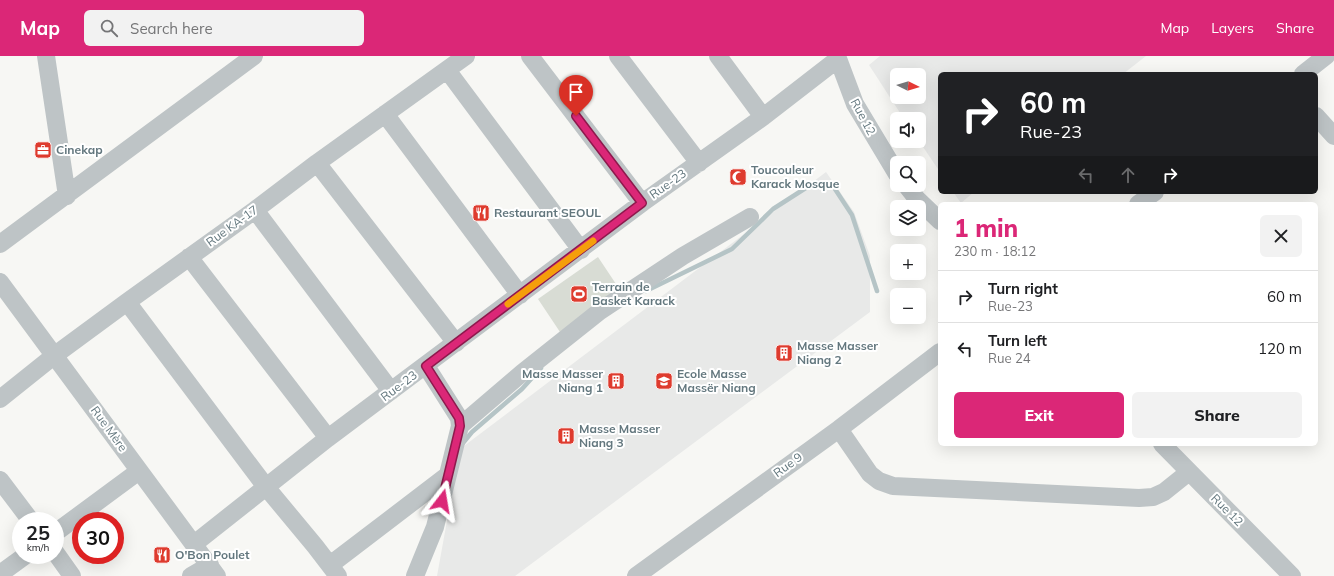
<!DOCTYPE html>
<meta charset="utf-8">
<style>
body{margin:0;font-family:Mulish,sans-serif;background:#f2f2f2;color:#202124;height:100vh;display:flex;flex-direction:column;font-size:15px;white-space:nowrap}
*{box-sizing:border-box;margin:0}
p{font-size:13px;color:#757577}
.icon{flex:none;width:22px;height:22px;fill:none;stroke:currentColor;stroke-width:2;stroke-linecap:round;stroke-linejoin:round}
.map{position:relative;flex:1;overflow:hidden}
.side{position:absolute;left:938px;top:146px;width:380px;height:244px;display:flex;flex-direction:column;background:#fff;border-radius:6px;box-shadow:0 4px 16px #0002}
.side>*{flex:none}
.top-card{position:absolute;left:938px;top:16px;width:380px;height:122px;border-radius:6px;box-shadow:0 4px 16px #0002;background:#202124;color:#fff;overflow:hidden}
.needle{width:26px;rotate:95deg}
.tools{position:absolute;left:890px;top:12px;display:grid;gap:8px}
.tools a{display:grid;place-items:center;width:36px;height:36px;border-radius:6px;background:#fff;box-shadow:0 4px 16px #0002;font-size:20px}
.speed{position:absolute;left:12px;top:456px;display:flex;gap:8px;font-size:20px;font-weight:700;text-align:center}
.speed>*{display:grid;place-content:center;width:52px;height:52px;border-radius:50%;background:#fff;box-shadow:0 4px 16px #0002;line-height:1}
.speed small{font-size:10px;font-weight:400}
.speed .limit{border:6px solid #d22;background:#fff;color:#111}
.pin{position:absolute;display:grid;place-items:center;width:34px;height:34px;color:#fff;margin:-41px -17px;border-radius:50% 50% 50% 0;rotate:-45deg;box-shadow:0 0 4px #0007}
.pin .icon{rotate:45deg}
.me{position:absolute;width:44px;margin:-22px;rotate:14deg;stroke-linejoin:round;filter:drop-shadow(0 0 3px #0008)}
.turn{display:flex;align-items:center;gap:14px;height:84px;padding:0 16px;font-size:18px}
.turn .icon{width:52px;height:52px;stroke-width:2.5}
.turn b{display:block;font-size:28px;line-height:34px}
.lanes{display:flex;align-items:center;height:38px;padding:0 16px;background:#0003;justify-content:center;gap:20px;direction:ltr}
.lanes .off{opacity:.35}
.round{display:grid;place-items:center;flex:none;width:42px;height:42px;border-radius:6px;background:#f2f2f2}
.summary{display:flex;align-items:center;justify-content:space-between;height:68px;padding:0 16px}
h1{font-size:24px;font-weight:800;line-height:30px;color:#db2777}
.action{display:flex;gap:8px;margin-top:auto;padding:8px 16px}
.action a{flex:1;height:46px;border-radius:6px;background:#db2777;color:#fff;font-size:16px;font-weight:800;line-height:46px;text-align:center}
.action a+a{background:#f2f2f2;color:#202124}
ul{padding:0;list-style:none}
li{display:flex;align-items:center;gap:12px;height:52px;padding:0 16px;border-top:1px solid #e0e0e0}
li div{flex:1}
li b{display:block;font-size:15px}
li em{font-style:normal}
header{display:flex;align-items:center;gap:24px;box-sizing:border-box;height:56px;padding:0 20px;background:#db2777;color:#fff}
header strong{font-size:19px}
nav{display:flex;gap:22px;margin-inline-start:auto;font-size:14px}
.search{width:280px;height:36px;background:#f2f2f2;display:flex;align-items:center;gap:10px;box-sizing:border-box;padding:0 14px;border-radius:6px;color:#757577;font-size:15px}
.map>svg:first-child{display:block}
.built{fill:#e8e9e8;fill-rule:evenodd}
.green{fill:#d8dcd4}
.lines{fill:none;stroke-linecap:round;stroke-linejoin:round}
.stream{stroke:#b5c4c6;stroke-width:4.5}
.street{stroke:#bec4c6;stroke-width:18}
.route-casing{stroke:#8e194d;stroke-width:10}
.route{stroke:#db2777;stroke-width:7}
.slow{stroke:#f59e0b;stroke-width:7}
.labels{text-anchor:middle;stroke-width:4;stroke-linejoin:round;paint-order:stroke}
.street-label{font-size:12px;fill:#63777e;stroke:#fff}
.poi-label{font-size:12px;font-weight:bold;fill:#63777e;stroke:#fff;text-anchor:start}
</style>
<header>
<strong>Map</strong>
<div class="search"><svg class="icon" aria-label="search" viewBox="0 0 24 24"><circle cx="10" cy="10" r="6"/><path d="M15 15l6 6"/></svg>Search here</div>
<nav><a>Map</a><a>Layers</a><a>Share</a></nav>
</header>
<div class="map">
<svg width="1334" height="520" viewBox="0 0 1334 520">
<rect width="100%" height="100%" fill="#f7f7f4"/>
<path class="built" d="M880,0h266l-23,18h-183v98l-21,-31v-22h-15l-35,-54zM897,19h22v22h-22z
M826,116l28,40 16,44v56l-355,264h-78l23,-127z
M953,136h21l-13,11z"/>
<path class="green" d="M598,201l22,33 -60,42 -22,-33z"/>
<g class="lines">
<path class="stream" d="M646,235l86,-42 41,-40 39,-25 21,2 19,29 25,76
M463,387l9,-11 50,-43 19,-21"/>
<path class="street" d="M46,0l21,140
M530,0l112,147
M618,0l81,107
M718,0l45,61
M837,0l18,48 42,70
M447,14l134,180
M1303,18l23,-18
M385,58l135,181
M1316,60l18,20
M317,107l139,180
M906,129l11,14 23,22
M1138,148l17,-12
M255,154l136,181
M0,188l254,-188
M189,201l139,181
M0,226l217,294
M127,246l139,185 49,59 23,30
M0,343l55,-44 72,-53 128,-92 62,-47 149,-107
M460,370l62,-53 78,-62 83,-55 67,-39
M839,373l31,45 9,7 14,5 246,12 14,-1 11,-5 25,-20
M1162,388l130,132
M0,424l31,41
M55,477l84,-62
M194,488l134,-106 314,-235 121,-86 75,-58
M55,496l17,24
M330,509l118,-90
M0,518l26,-19
M191,520l19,-11
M415,520l20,-49 25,-101 -1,-8 -33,-52
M636,520l203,-147 101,-77"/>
</g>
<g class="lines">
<defs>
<path id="route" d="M442,445l18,-75 -1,-8 -33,-52 216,-163 -66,-87"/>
</defs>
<use href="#route" class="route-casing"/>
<use href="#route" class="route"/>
<path class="slow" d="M508,248l85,-63"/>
</g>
<defs>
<symbol id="office-square" viewBox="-11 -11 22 22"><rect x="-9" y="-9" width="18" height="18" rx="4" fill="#de3b2e" stroke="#fff"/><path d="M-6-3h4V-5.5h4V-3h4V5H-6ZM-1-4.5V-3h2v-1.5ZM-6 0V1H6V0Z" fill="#fff"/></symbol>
<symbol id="mosque-square" viewBox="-11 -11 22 22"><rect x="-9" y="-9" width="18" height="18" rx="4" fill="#de3b2e" stroke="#fff"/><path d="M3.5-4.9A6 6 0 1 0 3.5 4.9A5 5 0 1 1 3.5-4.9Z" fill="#fff"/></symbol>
<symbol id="restaurant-square" viewBox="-11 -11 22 22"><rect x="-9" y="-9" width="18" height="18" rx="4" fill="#de3b2e" stroke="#fff"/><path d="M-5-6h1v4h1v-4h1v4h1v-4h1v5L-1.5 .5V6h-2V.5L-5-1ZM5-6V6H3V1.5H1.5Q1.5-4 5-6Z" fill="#fff"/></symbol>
<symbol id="stadium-square" viewBox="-11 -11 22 22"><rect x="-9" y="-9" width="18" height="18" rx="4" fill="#de3b2e" stroke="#fff"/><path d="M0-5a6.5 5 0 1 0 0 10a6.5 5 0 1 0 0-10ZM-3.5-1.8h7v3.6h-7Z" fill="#fff"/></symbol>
<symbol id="building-square" viewBox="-11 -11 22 22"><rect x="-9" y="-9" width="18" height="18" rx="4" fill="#de3b2e" stroke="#fff"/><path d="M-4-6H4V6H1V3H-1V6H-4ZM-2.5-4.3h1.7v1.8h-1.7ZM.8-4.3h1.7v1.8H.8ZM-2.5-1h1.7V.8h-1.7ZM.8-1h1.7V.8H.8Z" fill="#fff"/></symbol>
<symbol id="school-square" viewBox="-11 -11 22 22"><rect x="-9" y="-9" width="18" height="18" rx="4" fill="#de3b2e" stroke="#fff"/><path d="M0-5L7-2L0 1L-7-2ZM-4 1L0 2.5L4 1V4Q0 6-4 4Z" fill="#fff"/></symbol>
</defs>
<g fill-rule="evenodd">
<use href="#office-square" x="33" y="84" width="20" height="20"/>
<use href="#mosque-square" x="728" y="111" width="20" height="20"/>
<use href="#restaurant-square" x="471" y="147" width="20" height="20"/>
<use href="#stadium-square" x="569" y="228" width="20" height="20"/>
<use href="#building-square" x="774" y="287" width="20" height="20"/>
<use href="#building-square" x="606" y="315" width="20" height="20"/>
<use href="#school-square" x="654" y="315" width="20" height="20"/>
<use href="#building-square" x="556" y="370" width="20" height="20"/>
<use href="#restaurant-square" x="152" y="489" width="20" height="20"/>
</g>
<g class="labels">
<g class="street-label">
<text transform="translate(863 61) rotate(62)" y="4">Rue 12</text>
<text transform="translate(668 128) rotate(-35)" y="4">Rue-23</text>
<text transform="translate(232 170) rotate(-36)" y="4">Rue KA-17</text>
<text transform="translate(399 330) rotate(-37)" y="4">Rue-23</text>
<text transform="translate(109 373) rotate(54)" y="4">Rue Mère</text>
<text transform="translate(788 409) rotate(-36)" y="4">Rue 9</text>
<text transform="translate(1227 454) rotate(45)" y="4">Rue 12</text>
</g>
<g class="poi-label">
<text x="56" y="98">Cinekap</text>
<text x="751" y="118">Toucouleur<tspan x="751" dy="14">Karack Mosque</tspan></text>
<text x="494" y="161">Restaurant SEOUL</text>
<text x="592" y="235">Terrain de<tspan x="592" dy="14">Basket Karack</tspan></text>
<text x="797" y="294">Masse Masser<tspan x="797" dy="14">Niang 2</tspan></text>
<text x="603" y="322" text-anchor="end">Masse Masser<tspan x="603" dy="14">Niang 1</tspan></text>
<text x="677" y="322">Ecole Masse<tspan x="677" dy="14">Massër Niang</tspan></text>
<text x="579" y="377">Masse Masser<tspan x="579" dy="14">Niang 3</tspan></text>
<text x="175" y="503">O'Bon Poulet</text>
</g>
</g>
</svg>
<div class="tools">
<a><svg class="needle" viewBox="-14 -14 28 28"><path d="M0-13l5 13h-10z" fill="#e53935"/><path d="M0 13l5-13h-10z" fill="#757577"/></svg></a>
<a><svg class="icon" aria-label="sound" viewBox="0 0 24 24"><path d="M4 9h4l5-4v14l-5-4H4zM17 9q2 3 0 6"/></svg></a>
<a><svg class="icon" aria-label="search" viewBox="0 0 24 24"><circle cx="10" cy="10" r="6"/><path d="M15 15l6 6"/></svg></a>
<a><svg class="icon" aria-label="layers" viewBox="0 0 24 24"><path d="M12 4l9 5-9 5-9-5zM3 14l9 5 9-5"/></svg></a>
<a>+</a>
<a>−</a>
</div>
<div class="speed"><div>25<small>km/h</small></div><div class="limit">30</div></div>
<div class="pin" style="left:576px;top:60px;background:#d93025"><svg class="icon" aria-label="arrive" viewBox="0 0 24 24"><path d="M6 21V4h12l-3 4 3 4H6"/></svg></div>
<svg class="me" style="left:442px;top:445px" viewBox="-20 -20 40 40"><path d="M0-17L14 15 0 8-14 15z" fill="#db2777" stroke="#fff" stroke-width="4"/></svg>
<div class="top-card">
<div class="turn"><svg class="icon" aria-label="right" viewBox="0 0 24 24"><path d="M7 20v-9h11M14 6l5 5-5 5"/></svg><div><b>60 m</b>Rue-23</div></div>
<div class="lanes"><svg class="icon off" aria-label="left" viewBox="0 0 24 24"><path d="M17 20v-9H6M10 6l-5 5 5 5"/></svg><svg class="icon off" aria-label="ahead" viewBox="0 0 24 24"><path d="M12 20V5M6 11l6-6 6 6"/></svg><svg class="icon" aria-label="right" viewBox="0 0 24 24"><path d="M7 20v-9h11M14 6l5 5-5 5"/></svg></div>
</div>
<section class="side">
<div class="summary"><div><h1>1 min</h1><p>230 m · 18:12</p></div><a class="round"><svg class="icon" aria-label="close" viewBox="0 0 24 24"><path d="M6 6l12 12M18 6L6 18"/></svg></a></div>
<ul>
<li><svg class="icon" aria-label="right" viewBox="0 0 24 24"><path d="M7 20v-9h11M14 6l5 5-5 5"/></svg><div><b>Turn right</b><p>Rue-23</p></div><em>60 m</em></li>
<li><svg class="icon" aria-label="left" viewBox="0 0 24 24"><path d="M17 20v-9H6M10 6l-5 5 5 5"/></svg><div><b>Turn left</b><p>Rue 24</p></div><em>120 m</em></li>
</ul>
<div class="action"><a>Exit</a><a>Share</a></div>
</section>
</div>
